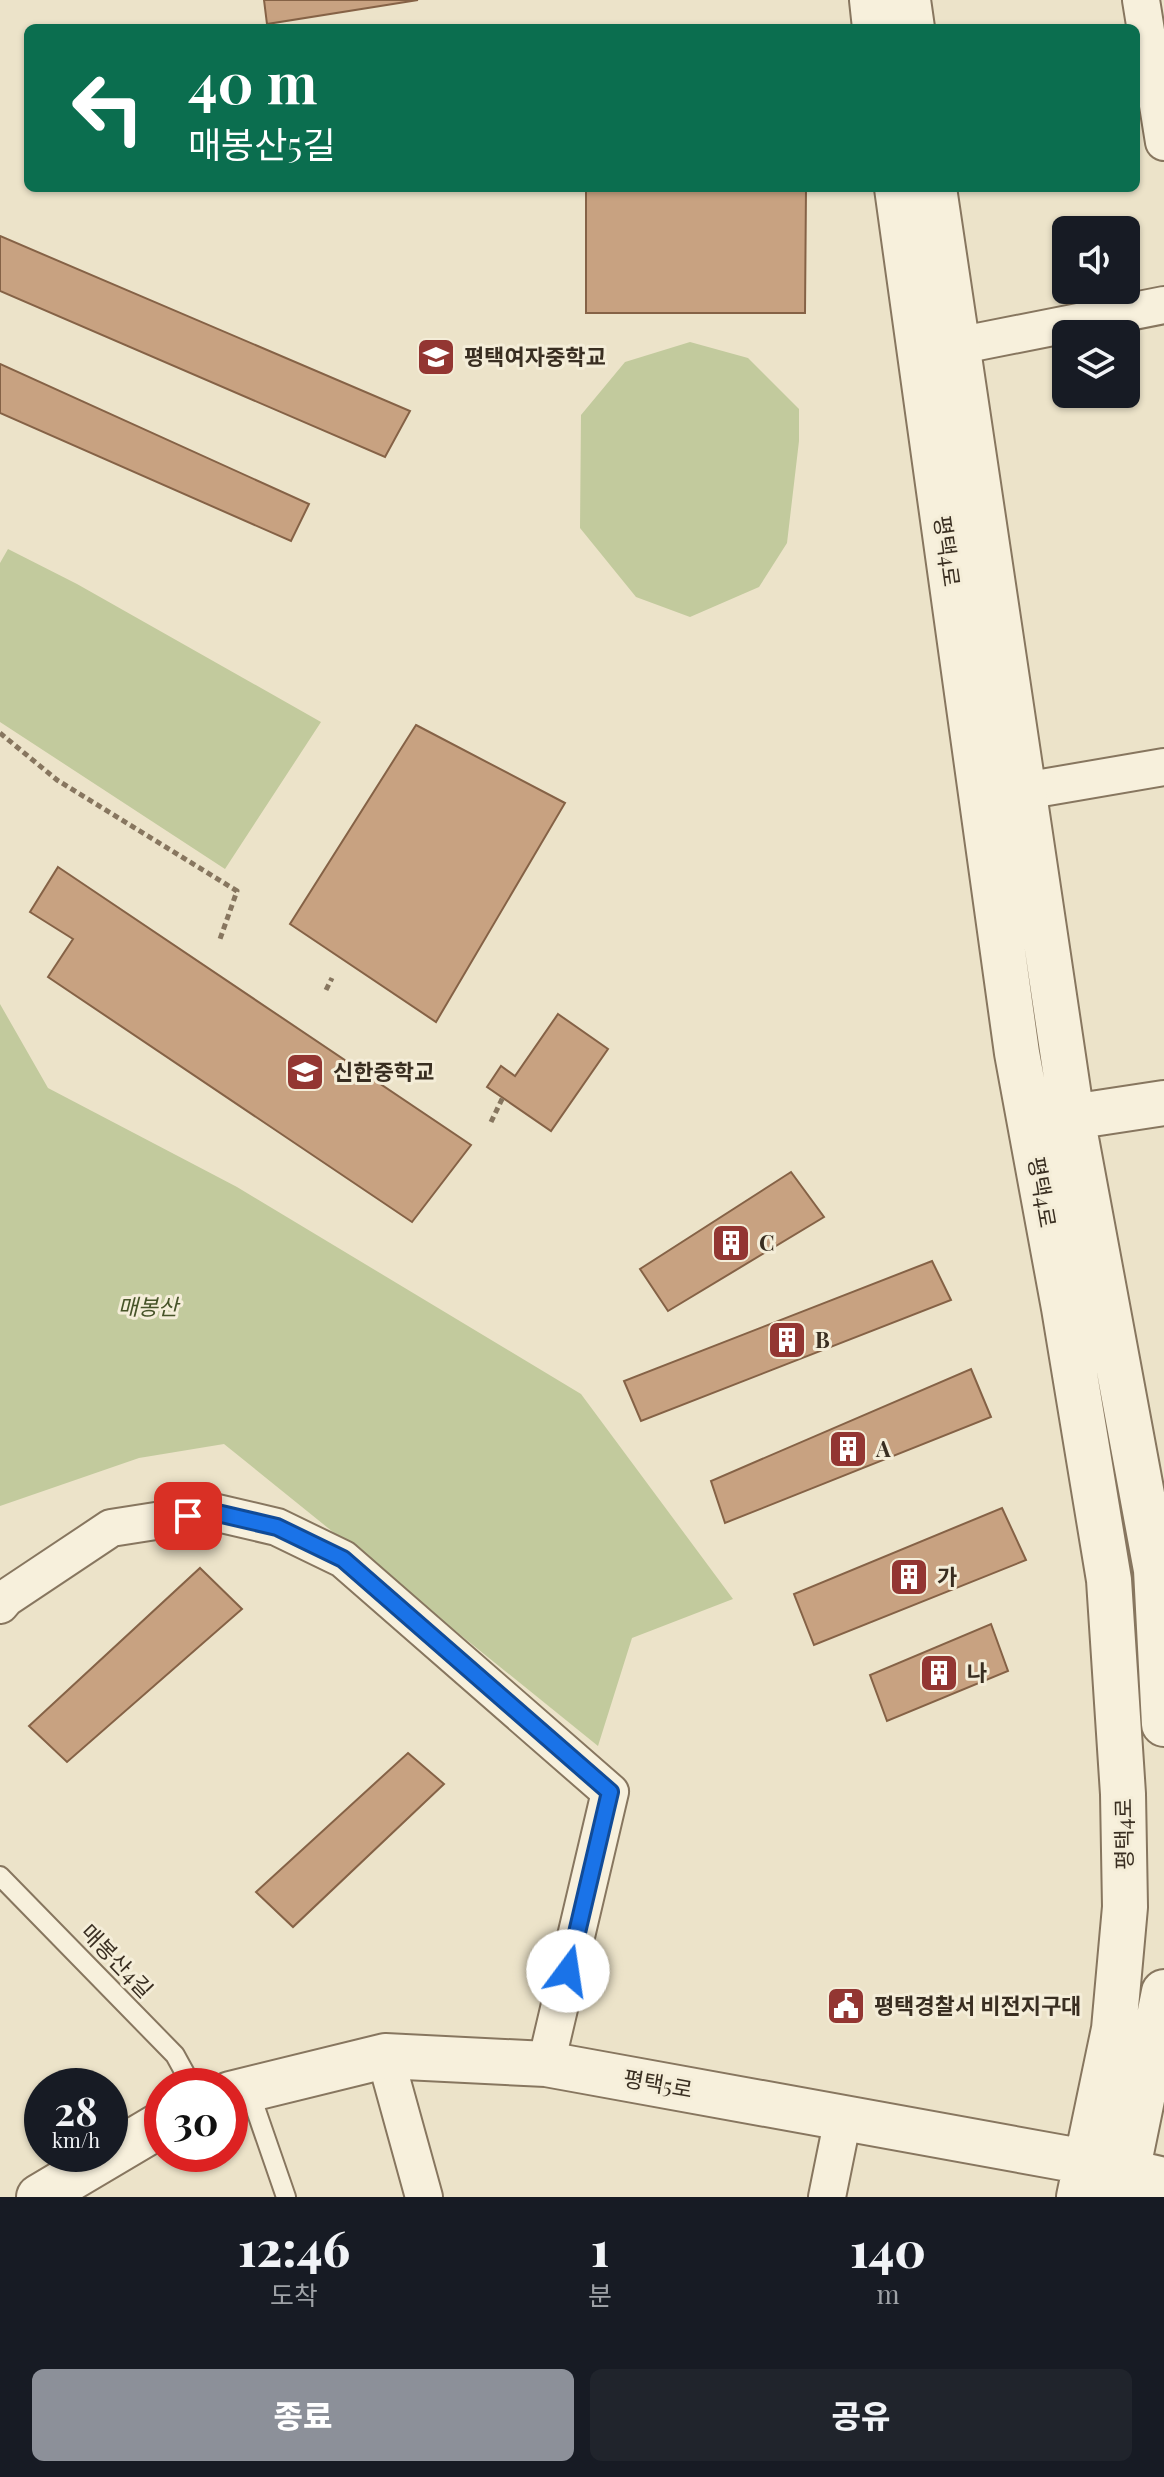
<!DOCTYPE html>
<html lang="ko">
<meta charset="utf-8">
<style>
body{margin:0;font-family:"Playfair Display","Noto Sans KR",serif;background:#20242c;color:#f1f3f6;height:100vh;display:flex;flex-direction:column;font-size:30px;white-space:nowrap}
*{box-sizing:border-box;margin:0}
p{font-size:26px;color:#9ea1a6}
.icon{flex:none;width:44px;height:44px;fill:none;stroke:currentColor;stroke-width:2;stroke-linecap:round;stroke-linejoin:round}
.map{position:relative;height:2197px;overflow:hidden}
.panel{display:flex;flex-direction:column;background:#171b24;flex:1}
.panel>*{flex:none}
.top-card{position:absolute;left:24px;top:24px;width:1116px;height:168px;border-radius:12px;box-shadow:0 2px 6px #0004;background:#0b6e4f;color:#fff;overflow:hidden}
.controls{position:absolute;left:1052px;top:216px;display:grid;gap:16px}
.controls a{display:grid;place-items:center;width:88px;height:88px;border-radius:12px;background:#171b24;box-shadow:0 2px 6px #0004;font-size:40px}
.speed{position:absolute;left:24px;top:2068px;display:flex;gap:16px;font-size:40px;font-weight:700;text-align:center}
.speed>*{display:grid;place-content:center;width:104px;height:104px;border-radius:50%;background:#171b24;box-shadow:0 2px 6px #0004;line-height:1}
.speed small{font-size:20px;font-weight:400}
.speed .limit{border:12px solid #d22;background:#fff;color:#111}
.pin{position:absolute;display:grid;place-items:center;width:68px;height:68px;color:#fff;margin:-34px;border-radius:16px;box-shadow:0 4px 12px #0006}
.me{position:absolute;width:88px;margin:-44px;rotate:14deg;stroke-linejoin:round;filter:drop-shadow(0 0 6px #0008)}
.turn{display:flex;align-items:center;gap:28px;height:168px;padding:0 32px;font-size:36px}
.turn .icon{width:104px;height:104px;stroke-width:2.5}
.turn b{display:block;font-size:56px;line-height:68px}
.eta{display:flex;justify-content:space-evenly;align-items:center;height:136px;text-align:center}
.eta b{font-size:48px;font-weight:800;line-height:56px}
.action{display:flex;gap:16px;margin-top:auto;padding:16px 32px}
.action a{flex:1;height:92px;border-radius:12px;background:#8c9099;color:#fff;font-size:32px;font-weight:800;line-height:92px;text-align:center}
.action a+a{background:#20242c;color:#f1f3f6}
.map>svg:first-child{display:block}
.green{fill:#c2ca9d}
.building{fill:#c8a281;stroke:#856246;stroke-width:2}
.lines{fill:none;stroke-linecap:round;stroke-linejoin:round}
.service-casing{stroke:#87765f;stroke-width:22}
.minor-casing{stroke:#87765f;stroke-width:40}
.tertiary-casing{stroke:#87765f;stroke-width:48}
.path{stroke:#87765f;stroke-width:5;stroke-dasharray:6 4;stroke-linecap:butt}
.service{stroke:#f7f0dc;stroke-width:18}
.minor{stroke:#f7f0dc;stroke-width:36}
.tertiary{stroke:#f7f0dc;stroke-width:44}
.route-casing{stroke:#114b97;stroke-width:20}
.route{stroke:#1a73e8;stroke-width:14}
.labels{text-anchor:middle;stroke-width:6;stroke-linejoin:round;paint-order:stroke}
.poi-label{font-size:22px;font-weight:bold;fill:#392e21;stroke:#f4edd8;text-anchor:start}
.street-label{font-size:22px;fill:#392e21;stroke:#f4edd8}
.park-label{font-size:22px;font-style:italic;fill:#475429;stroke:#f4edd8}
</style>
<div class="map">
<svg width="1164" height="2197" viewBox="0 0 1164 2197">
<rect width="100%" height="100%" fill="#ece3c9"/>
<path class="green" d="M690,342l58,16 51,51v32l-12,102 -28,44 -69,30 -54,-20 -56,-69 1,-113 44,-53z
M8,549l69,35 244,138 -96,147 -225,-147v-159z
M0,1004l48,84 189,99 344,207 152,205 -101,39 -34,108 -374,-302 -85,14 -139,48z"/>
<path class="building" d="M264,0h154l-151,24z
M586,188h220l-1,125h-219z
M0,236l410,175 -25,46 -385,-166z
M0,364l309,140 -18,37 -291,-128z
M416,725l149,78 -129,219 -146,-98z
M58,867l413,278 -59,77 -364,-245 25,-38 -43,-27z
M558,1014l50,35 -57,82 -64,-44 14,-21 14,10z
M791,1172l33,45 -156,94 -28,-42z
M932,1261l19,39 -310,121 -17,-40z
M971,1369l20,48 -266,106 -14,-42z
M1002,1508l24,52 -212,85 -20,-51z
M200,1568l42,41 -175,153 -38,-36z
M991,1624l17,47 -121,50 -17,-46z
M408,1753l36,31 -151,143 -37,-35z"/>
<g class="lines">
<defs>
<path id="service" d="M0,1876l175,179 17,31
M249,2090l37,107"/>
<path id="minor" d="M1141,0l23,142
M957,346l207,-41
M1024,791l140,-24
M0,1605l6,-7 105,-70 102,-16 64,15 66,32 267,233 -64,272
M385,2056l39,141
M827,2197l16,-79"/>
<path id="tertiary" d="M872,0l3,28
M908,0l4,28
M897,188l120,865 47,255 45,272 14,214 2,113 -11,122 -35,168
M934,188l138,929 84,453 8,154
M1072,1117l92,-14
M230,2094l155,-38 161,8 540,98 78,18
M39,2197l123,-73
M1122,2197l42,-205"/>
</defs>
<use href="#service" class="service-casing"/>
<use href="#minor" class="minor-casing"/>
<use href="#tertiary" class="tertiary-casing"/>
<path class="path" d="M0,733l57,47 180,111 -17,48
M326,990l6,-12
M491,1122l12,-25"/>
<use href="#service" class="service"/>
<use href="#minor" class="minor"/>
<use href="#tertiary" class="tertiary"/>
</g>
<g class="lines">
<defs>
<path id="route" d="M188,1516l25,-4 64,15 66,32 267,233 -42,179"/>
</defs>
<use href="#route" class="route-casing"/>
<use href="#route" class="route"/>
</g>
<defs>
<symbol id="school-square" viewBox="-11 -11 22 22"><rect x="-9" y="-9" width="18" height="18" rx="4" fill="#933632" stroke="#f4edd8"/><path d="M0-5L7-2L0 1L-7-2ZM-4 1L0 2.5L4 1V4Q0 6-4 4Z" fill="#fff"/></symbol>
<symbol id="building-square" viewBox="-11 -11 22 22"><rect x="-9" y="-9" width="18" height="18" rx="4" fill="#933632" stroke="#f4edd8"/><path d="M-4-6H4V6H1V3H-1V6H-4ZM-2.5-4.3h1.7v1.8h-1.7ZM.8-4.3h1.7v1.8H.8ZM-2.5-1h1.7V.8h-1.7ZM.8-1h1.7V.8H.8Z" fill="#fff"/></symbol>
<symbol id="civic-square" viewBox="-11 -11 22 22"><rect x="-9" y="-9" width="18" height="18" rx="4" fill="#933632" stroke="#f4edd8"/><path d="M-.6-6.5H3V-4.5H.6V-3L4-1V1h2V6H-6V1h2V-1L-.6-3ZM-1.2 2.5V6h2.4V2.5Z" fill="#fff"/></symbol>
</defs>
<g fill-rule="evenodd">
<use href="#school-square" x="414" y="335" width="44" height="44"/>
<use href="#school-square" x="283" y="1050" width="44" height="44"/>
<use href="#building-square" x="709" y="1221" width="44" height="44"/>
<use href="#building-square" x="765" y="1318" width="44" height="44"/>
<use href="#building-square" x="826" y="1427" width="44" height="44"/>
<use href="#building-square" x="887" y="1555" width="44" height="44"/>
<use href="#building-square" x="917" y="1651" width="44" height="44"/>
<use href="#civic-square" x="824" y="1984" width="44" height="44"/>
</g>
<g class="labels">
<g class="poi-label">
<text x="464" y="365">평택여자중학교</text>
<text x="333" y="1080">신한중학교</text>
<text x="759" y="1251">C</text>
<text x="815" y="1348">B</text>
<text x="876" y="1457">A</text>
<text x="937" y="1585">가</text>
<text x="967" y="1681">나</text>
<text x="874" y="2014">평택경찰서 비전지구대</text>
</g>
<g class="street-label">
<text transform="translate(947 551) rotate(82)" y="8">평택4로</text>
<text transform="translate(1042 1192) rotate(80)" y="8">평택4로</text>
<text transform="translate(1124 1834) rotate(-91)" y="8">평택4로</text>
<text transform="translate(117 1961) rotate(46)" y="8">매봉산4길</text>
<text transform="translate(658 2084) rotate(10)" y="8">평택5로</text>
</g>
<g class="park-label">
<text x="148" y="1315">매봉산</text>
</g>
</g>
</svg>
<div class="controls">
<a><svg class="icon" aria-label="sound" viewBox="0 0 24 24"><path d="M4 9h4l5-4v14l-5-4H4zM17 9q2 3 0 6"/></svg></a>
<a><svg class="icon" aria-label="layers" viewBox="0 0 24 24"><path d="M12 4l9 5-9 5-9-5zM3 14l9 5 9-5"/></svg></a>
</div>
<div class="speed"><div>28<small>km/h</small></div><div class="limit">30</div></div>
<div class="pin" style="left:188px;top:1516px;background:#d93025"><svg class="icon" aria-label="arrive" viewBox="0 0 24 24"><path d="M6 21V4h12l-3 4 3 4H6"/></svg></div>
<svg class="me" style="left:568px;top:1971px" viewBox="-20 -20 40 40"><circle r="19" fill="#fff"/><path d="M0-13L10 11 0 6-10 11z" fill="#1a73e8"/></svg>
<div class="top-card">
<div class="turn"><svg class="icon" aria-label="left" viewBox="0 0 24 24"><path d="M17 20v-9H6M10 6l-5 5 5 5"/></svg><div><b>40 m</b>매봉산5길</div></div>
</div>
</div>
<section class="panel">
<div class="eta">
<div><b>12:46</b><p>도착</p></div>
<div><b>1</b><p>분</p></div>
<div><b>140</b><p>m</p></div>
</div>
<div class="action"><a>종료</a><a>공유</a></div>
</section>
